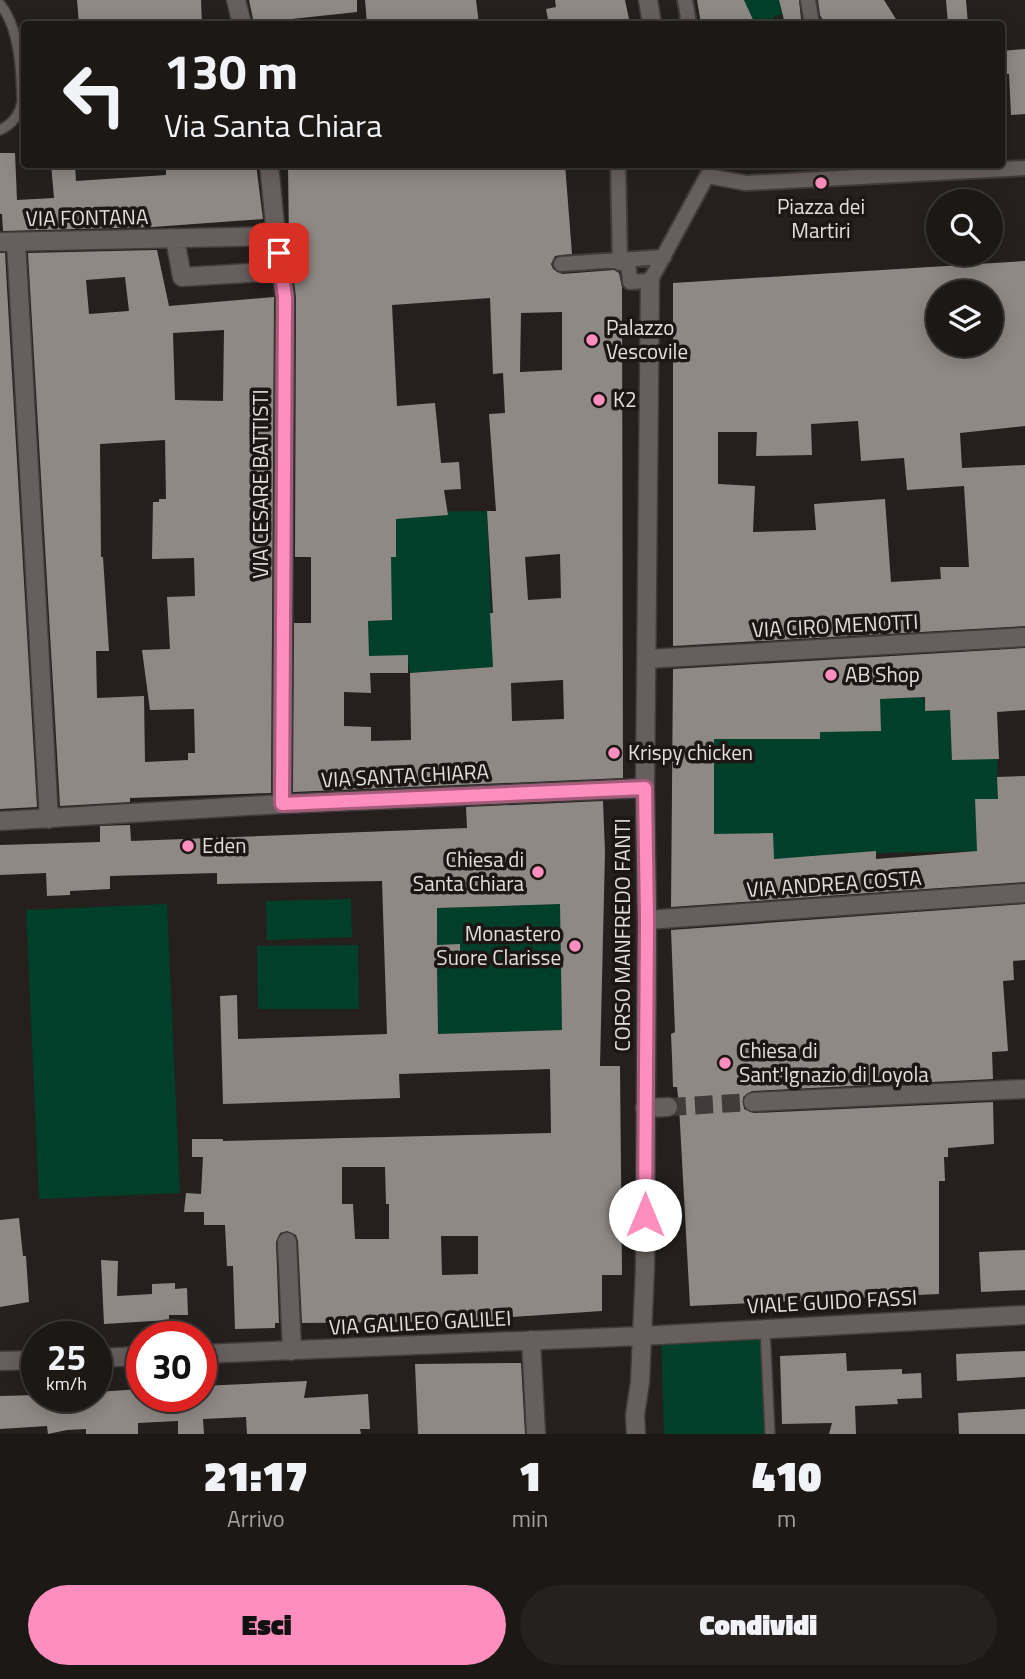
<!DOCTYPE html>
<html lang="it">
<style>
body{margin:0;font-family:"Titillium Web",sans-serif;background:#25211f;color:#f1f3f6;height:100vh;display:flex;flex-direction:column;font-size:26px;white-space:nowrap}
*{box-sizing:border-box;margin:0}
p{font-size:23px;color:#a0a0a1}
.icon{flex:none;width:38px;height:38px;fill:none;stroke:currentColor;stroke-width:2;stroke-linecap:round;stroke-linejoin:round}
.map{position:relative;height:1434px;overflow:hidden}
.sheet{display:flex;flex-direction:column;background:#1c1816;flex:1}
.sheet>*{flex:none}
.banner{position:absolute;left:21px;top:21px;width:984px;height:147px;border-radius:7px;box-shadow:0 4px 18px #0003,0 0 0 2px #3a3735;background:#1c1816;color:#f1f3f6;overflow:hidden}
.controls{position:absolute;left:926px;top:189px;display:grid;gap:14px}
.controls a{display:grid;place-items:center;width:77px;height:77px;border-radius:50%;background:#1c1816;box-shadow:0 4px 18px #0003,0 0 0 2px #3a3735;font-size:35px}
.speed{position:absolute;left:21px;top:1321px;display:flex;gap:14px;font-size:35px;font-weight:700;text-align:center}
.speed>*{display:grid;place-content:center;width:91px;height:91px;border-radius:50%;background:#1c1816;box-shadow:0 4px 18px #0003,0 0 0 2px #3a3735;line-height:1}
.speed small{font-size:18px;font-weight:400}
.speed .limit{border:10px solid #d22;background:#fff;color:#111}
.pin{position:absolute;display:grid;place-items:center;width:60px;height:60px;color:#fff;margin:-30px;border-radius:14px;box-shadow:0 4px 10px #0006}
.me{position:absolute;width:77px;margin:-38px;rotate:0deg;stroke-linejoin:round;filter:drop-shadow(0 0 5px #0008)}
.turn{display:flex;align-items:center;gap:24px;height:147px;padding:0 28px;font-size:32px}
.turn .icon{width:91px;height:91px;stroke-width:2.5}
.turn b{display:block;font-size:49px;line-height:60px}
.eta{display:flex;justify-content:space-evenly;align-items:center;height:119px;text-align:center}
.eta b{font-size:42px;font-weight:800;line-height:49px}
.action{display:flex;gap:14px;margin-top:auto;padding:14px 28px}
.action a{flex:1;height:80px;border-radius:42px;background:#fe8ebd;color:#111;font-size:28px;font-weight:800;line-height:80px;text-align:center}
.action a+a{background:#25211f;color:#f1f3f6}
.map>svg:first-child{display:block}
.green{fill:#00402b}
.building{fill:#8f8985;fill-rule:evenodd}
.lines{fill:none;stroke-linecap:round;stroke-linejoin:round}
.minor-tunnel{stroke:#413c3b;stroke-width:18;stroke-dasharray:18 9;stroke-linecap:butt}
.service-casing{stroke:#413c3b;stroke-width:12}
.pedestrian-casing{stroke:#413c3b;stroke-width:18}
.minor-casing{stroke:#413c3b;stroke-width:21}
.service{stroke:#665f5d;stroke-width:9}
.pedestrian{stroke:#665f5d;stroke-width:14}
.minor{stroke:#665f5d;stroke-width:18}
.route-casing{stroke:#a55c7b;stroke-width:18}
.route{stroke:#fe8ebd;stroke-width:12}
.poi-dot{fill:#fe8ebd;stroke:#1c1614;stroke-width:2.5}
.labels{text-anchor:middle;stroke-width:7;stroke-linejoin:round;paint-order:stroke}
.poi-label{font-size:21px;fill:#e2dedd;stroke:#1c1614;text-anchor:start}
.street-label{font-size:21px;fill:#e2dedd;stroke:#1c1614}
</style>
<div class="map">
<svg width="1025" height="1434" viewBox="0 0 1025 1434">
<rect width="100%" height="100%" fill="#25201e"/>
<path class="green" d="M744,0h35l3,14 -8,3 1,7h-20z
M487,511l6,156 -83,6 -3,-17h-39v-35l23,-1v-63l5,-45z
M923,697l3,14 26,-1 45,49 1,40h-23l2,52 -143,3 -24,20 -96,-40v-95h106l-1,-32 61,-8z
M351,899l1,38 -85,3 -1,-39z
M167,904l13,289 -141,6 -13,-289z
M560,904l2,126 -124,4 -1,-126z
M358,945l1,64h-101l-1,-63z
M763,1335l3,99h-102l-3,-95z"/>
<path class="building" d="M77,0h124l1,24h-123z
M249,0h108v12l-65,7 -8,3v2h-30z
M365,0h111l3,24h-112z
M555,0h70l5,24h-81l-3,-15 10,-2z
M697,0h47l11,24h-54z
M779,0h20l2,19 -16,5z
M818,0h66l15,24h-74l-5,-9z
M946,0h20l2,24h-20z
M1025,49v65l-14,1 -2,-41h-8v-23z
M0,153h15l2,47 37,-2 -3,-34h24l1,17 90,-6v-11h90l7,55 -110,8 -150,4 -1,-17h-2z
M288,164h277l7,90 -17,2 -4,8 2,5 9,5 52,-4 5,3 3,14 1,491 -330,14 1,-169h17v-66h-16l1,-260 -7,-53zM490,298l3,76 10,-1 2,40 -16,1 7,97h-9l6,102h-3l3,54 -83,6 1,67 -40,1v-14l-27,-1v-34l27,1 -1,-20h38v-18l-39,1 -1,-35 24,-1 -1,-63h5v-38l52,-4 -4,-25 17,-1 -2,-27 -18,1 -6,-60 -38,3 -5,-101zM562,312v58l-42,2 1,-59zM560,554l1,44 -33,2 -3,-43zM563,680l1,39 -52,2 -1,-38z
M157,250l12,56 105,-9 -3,496 -141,5v4l-70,4 -32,-553zM125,277l4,34 -40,3 -3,-34zM224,330l-1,71 -48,-1 -2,-67zM165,440l1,59h-7v3h-6l-1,57 42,-1 1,38 -28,1 3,52 -28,1 8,60 44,-1 1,44h-7v7l-43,2 -1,-66 -47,2 -1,-47h13l-6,-94h-2l-1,-113z
M0,253h5l32,554 -37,2z
M1025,261v165l-65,7 2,35 63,-3v161l-352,20v-363zM938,292h52v53h-52zM858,421l3,40 43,-3 3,32 57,-4 5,81h-29l1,12 -50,3 -6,-83 -71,5 2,26 -63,2 2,-46 -37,-2v-52h39l-1,24 56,-1 -1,-31z
M1025,648v62l-28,2 2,47 -47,1 -2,-50 -25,1v-14l-45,2 1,32 -61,1v7h-106v95l59,-1 1,26 102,-8v8l101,-8 -2,-52h23l-1,-22 28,-1v106l-354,25 2,-238z
M603,801l2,51 -5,214h20l2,209h-20v36l-90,6v4l-210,2 -4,-82 -2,-6 -9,-4 -7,2 -4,9 3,81h-4v5l-40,1 -2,-63h-6l-2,-41h-21v-13h-20l2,-19 15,1 2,-37h-11v-18h31v2l328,-8 -1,-64 -151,5 1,24 -177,6 -3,-108 17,-1 1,44 149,-5 -5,-153 -165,3v-11l-107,3v13l-40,2v4l-23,1 -1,-23 -46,2v-30l100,-3v-16l30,-1 1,16 336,-13 -1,-21zM560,904l2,126 -124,4 -1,-71 23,-1v-18l-23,1v-37zM342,1167h43l1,37h3v35h-34l-2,-35h-11zM441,1236h37v38l-36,1z
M1025,904v56l-12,1 1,19 -11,1 5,70 -16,1 1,27 -241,12 -9,6 1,12 10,4 239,-11 1,42 -46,4v9h-4l1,24h-6v113l-249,12 -11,-200 -2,-19h-4l-1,-30 -1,-23 4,-2 -4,-102z
M19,1218l4,38h3l3,46 -29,5v-87z
M1025,1250v40l-44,2 -2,-40z
M101,1260l17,1 -1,35 35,-2v-10l23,-1v6l12,-1 1,27h-19v5l-65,4z
M1025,1351v26l-68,4 -1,-27z
M846,1353l1,18 55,-2v5l19,-1 1,25 -25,1 1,5 -43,2 1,28h-27l3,-11 -50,1 -2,-68z
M521,1363l4,71h-107l-3,-70z
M307,1381l-3,17 64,-4 2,35h-10l1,5h-114l-1,-17 -43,2 1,15h-26v-13l-40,2v11h-52v-5l-19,1 -19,4 -1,-8 -47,3v-33l37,-1v1h59v-4l46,-3v7h60l-1,-10z
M1025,1409v25h-66l-1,-21z"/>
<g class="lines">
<path class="minor-tunnel" d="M668,1107l85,-5"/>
<defs>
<path id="service" d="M0,4c20,25 21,66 22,97 -2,13 -9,23 -22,29
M765,1329l5,105"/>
<path id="pedestrian" d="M685,0l3,17 -2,7
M808,0l4,24
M618,164l2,99h8l2,19 20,-1 57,-105
M707,176l39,7 279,-15
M561,264l103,-7"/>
<path id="minor" d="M236,0l6,24
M648,0l4,24
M269,164l7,72 9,61 -3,507
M175,239l7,38 99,-6
M0,242l276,-6
M16,242l33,577
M647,659l378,-22
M0,821l282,-17 363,-16
M647,920l378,-27
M753,1102l272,-13
M645,1108l23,-1
M287,1242l5,109
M531,1340l5,94
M201,1354l440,-18 384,-21
M96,1358l46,-2
M0,1361l37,-1
M636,1434l-1,-19 5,-33 5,-114 2,-348 -2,-132 5,-507"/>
</defs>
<use href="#service" class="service-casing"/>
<use href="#pedestrian" class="pedestrian-casing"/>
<use href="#minor" class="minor-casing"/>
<use href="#service" class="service"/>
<use href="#pedestrian" class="pedestrian"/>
<use href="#minor" class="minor"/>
</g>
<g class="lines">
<defs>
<path id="route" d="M279,253l6,44 -3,507 363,-16 2,132 -2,295"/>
</defs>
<use href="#route" class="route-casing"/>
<use href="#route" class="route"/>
</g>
<g class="poi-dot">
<circle cx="821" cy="183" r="7"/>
<circle cx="592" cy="340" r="7"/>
<circle cx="599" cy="400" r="7"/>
<circle cx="831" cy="675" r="7"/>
<circle cx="614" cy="753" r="7"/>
<circle cx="188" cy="846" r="7"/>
<circle cx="538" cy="872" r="7"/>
<circle cx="575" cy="946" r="7"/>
<circle cx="725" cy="1063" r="7"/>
</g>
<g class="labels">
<g class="poi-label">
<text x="821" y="214" text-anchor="middle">Piazza dei<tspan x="821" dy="24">Martiri</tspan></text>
<text x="606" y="335">Palazzo<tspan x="606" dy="24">Vescovile</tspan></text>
<text x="613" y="407">K2</text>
<text x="845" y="682">AB Shop</text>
<text x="628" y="760">Krispy chicken</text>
<text x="202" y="853">Eden</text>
<text x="524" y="867" text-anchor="end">Chiesa di<tspan x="524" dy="24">Santa Chiara</tspan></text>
<text x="561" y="941" text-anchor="end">Monastero<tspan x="561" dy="24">Suore Clarisse</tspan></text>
<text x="739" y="1058">Chiesa di<tspan x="739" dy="24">Sant'Ignazio di Loyola</tspan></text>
</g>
<g class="street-label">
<text transform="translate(87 218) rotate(-1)" y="7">VIA FONTANA</text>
<text transform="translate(261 484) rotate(-90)" y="7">VIA CESARE BATTISTI</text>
<text transform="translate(835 626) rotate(-3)" y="7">VIA CIRO MENOTTI</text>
<text transform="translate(405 776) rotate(-3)" y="7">VIA SANTA CHIARA</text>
<text transform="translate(834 884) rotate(-4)" y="7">VIA ANDREA COSTA</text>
<text transform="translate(623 935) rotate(-90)" y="7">CORSO MANFREDO FANTI</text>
<text transform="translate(832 1302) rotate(-3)" y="7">VIALE GUIDO FASSI</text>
<text transform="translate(420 1323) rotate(-3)" y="7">VIA GALILEO GALILEI</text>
</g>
</g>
</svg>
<div class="controls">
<a><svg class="icon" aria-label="search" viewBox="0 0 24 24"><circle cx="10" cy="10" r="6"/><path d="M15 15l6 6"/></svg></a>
<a><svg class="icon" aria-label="layers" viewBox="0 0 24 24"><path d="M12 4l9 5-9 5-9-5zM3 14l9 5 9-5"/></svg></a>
</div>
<div class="speed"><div>25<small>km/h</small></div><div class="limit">30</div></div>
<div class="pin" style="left:279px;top:253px;background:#d93025"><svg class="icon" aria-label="arrive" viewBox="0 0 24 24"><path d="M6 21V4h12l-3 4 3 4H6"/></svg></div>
<svg class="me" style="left:645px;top:1215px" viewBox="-20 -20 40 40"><circle r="19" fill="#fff"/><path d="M0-13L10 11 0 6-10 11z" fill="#fe8ebd"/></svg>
<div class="banner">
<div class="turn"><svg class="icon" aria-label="left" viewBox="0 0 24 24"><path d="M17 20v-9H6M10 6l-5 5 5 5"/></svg><div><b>130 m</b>Via Santa Chiara</div></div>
</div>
</div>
<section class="sheet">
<div class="eta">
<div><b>21:17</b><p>Arrivo</p></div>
<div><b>1</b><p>min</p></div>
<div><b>410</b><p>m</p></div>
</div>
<div class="action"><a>Esci</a><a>Condividi</a></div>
</section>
